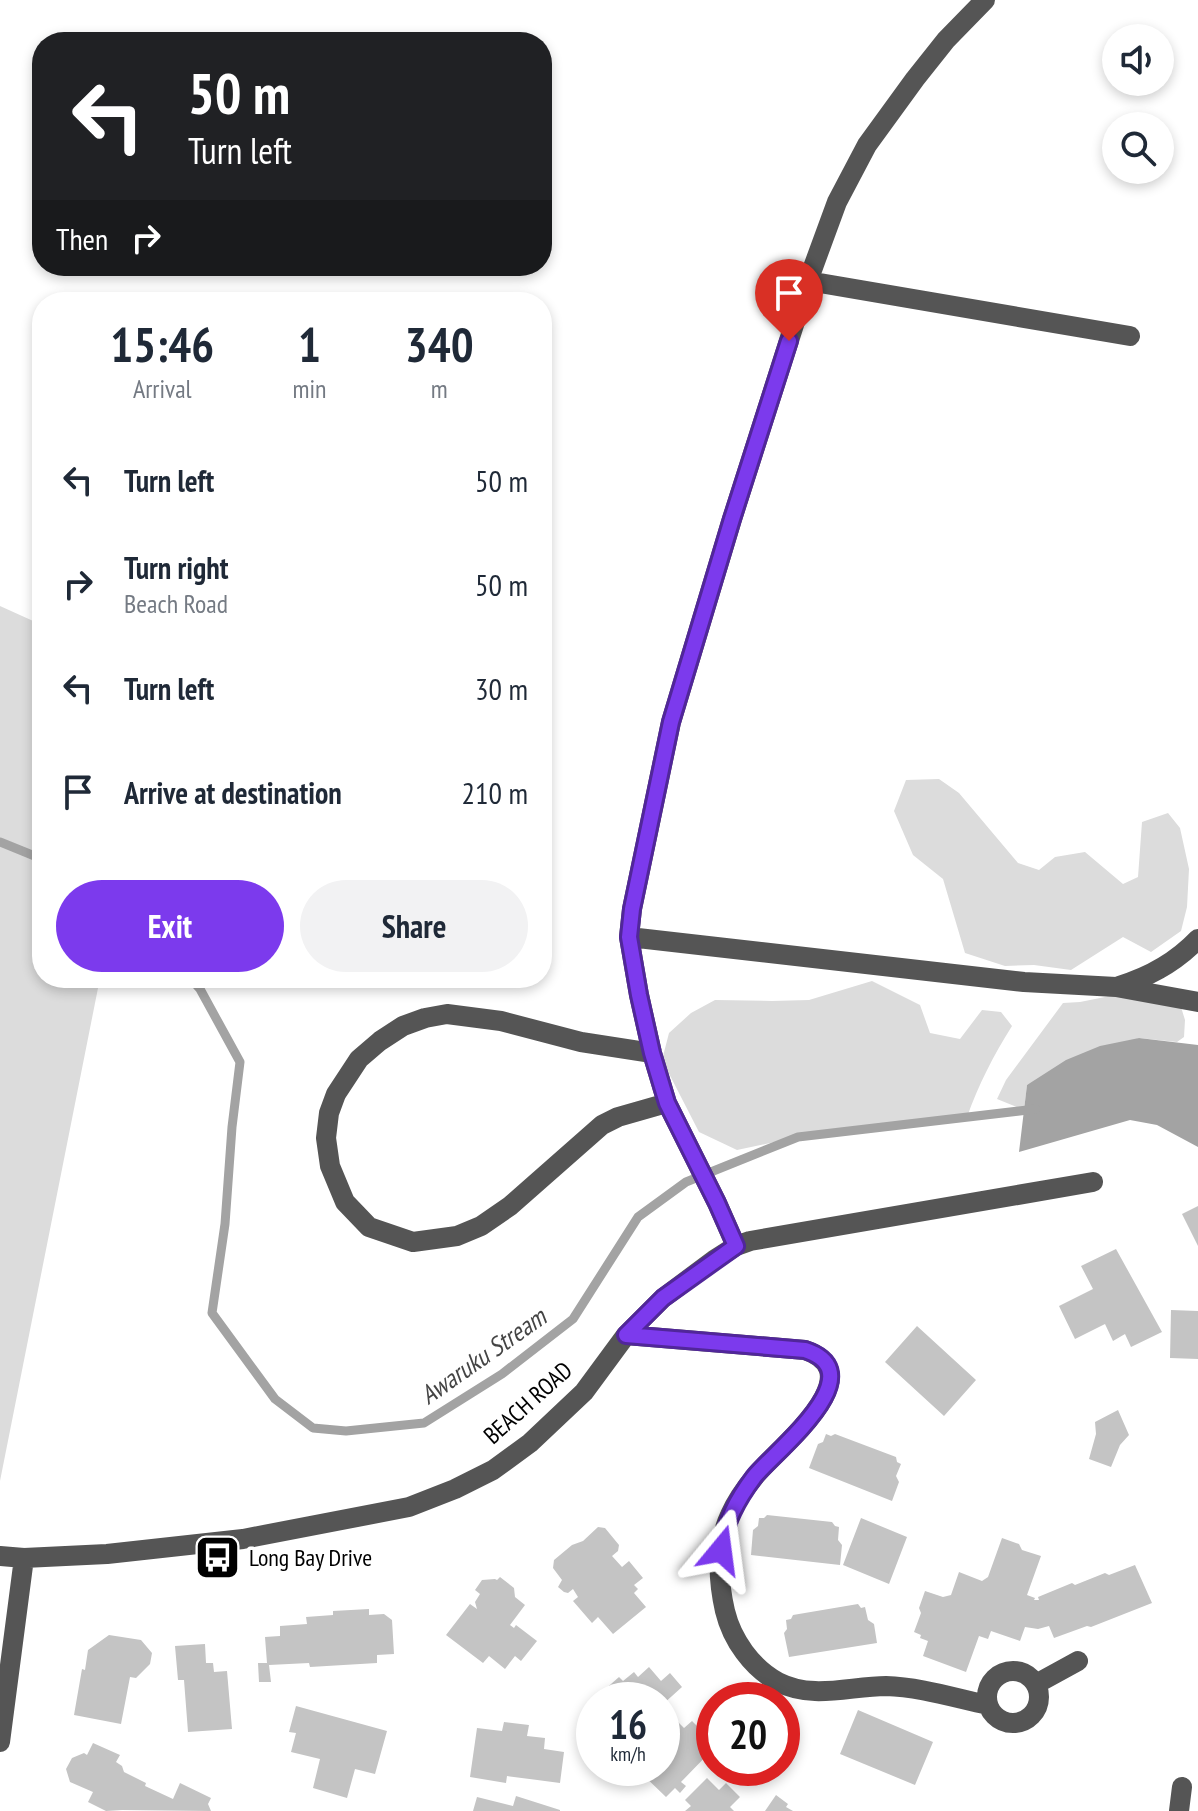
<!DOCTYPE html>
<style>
body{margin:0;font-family:"PT Sans Narrow",sans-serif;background:#f2f2f3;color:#1f2937;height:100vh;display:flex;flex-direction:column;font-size:30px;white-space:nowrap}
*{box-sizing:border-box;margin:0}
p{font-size:26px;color:#747a83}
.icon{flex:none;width:44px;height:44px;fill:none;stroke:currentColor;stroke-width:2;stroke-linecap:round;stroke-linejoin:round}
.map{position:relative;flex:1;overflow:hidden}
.drawer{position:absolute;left:32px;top:292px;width:520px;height:696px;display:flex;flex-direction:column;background:#fff;border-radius:32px;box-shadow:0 4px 12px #0003}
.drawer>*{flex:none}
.hud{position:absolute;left:32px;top:32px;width:520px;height:244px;border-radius:32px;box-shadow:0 4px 12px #0003;background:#202124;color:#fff;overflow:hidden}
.tools{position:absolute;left:1102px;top:24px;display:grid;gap:16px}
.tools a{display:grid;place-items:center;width:72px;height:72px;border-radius:50%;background:#fff;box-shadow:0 4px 12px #0003;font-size:40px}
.speed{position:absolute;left:576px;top:1682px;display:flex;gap:16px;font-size:40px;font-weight:700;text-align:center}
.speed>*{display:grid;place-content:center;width:104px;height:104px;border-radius:50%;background:#fff;box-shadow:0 4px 12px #0003;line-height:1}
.speed small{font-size:20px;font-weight:400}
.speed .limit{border:12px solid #d22;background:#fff;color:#111}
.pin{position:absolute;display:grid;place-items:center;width:68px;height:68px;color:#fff;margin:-82px -34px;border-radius:50% 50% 50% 0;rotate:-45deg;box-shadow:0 0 8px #0007}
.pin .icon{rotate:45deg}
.me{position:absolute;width:88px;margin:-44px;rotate:16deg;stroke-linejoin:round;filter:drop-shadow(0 0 6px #0008)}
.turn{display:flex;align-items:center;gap:28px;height:168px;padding:0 24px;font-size:36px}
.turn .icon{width:104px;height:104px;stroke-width:2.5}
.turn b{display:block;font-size:56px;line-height:68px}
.then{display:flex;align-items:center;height:76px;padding:0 24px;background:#0003;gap:16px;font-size:30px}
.eta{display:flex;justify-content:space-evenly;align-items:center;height:136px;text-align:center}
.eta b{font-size:48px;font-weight:600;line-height:56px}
.action{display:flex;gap:16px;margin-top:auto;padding:16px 24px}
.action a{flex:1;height:92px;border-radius:48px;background:#7c3aed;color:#fff;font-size:32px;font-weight:600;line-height:92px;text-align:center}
.action a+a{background:#f2f2f3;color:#1f2937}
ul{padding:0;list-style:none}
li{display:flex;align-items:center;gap:24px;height:104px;padding:0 24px}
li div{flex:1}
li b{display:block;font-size:30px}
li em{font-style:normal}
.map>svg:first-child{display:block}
.green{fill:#dcdcdc}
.water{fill:#a3a3a3}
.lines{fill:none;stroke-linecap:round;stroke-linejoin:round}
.stream{stroke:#a3a3a3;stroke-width:9}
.building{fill:#c4c4c4}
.minor{stroke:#555;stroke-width:20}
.route-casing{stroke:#51269a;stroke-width:20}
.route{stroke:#7c3aed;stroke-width:14}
.labels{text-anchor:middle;stroke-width:7;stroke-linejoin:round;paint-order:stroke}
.street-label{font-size:24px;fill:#000;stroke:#fff}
.poi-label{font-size:24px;fill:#000;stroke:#fff;text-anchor:start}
.water-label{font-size:26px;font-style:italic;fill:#444;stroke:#fff}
</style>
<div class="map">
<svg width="1198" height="1811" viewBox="0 0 1198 1811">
<rect width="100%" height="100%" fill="#fff"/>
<path class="green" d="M0,606l42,19v353h58l-100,503z
M939,779l20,14 59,70 21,7 16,-13 30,-5 38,32 15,-7 4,-55 26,-9 12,15 9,41 -2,38 -6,24 -30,21 -28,-15 -52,33 -37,-5 -29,1 -40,-13 -22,-74 -30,-24 -19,-44 12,-31z
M872,981l48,24 10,28 30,6 22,-29 19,2 11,14c-19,30 -33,58 -45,91l-169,20 -61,13 -38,-18 -37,-72 7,-27 22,-20 24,-13 57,1 37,-1z
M1110,996l21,1 50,10 4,13 -1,17 -7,5 -38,-4 -112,47 -3,25 -27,-11 9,-19 57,-77 17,-1z"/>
<path class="water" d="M1139,1038l59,7v102l-41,-22 -27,-5 -111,32 8,-67 39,-25 34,-14z"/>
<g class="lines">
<path class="stream" d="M0,842l42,17
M190,978l10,11 40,73 -8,65 -7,97 -13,89 63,86 38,29 33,3 78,-8 78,-49 71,-55 65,-102 48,-35 112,-45 238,-28"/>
</g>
<path class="building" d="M1198,1206v40l-16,-32z
M1116,1249l46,83 -31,15 -6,-13 -12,7 -8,-17 -30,15 -16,-33 34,-17 -12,-23z
M1171,1310l27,1v48l-28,-1z
M917,1326l59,54 -32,36 -59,-54z
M1118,1410l11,25 -9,10 -9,22 -22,-8 7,-25 -1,-12z
M826,1434l5,2 4,-2 61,23 1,5 4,2 -5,12 3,6 -7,19 -83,-33 9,-24 5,-2z
M767,1515l65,7 3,4 4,1 -1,13 4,5 -2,20 -89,-10 2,-25 5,-4 1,-8h5z
M861,1518l46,19 -18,47 -46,-19z
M598,1527l7,1 14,17 -1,6 -6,5 10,11 7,-6 14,17 -9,7 4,4 -4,4 12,14 -33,27 -15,-17 -6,6 -19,-22 5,-4 -5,-8 -5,4 -4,-1 -6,-5 4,-7 -9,-12 1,-8 18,-15 11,-4z
M1002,1538l17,6 3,6 19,6 -14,39 8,3 -1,2h5l-1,-3 34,-14 3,2 30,-12 4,2 26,-10 17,38 -61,24 -4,-1 -33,12 -5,-12 -11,3 -13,-2 -5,14 -29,-10 -3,8 -9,-3 -13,36 -43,-16 5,-15 -8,-3 1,-3 -7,-3 7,-19 -2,-5 6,-17 18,6 8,-2 8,-23 23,9 6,-4z
M500,1577l14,11 1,9 10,8 -15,20 4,3 2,-3 21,16 -16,20 -6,-5 -10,13 -16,-13 -6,7 -37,-28 24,-31 7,5 -2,-7 5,-8 -5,-4 7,-10 13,-1 2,1z
M858,1604l3,4 4,-1 3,13 6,4 3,19 -88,14 -5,-24 3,-4 -1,-9 5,-1 2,-4z
M369,1609v6l15,-1 8,6 2,34 -17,1v8l-67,4 -1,-4 -40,2 2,17h-12l-1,-19h9l-2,-26 15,-1v-10l27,-2 -1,-7 27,-2v-4z
M109,1635l32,5 11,13 -2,11 -14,14 -6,-1 -9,47 -47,-9 8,-46 3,1 3,-20z
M205,1644l1,19h7l1,9 13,-1 5,58 -44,3 -4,-52h-6l-3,-34z
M649,1667l12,14 9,-8 12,14 -20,18v-5h-68v13l-7,-8 32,-28 4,4 11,-9 4,5z
M296,1706l91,25 -12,43 -20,-5 -8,29 -34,-10 7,-29 -29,-7 5,-19 -7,-1z
M858,1710l75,32 -18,43 -75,-31z
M676,1720l8,8 8,-7 22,22v5l-33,34 5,4 -6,7 -5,-5 -9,9 -28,-27 2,-2h22v-19l2,2 6,-6 -8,-7v-4z
M504,1722l25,3 -2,11 18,2 -1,11 20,3 -4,31 -53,-7 -1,7 -36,-6 7,-49 25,3z
M93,1743l27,12 -4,7 6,4 2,6 22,11 -1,3 28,13 7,-16 31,15 -3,6 3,7 -89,-1 -16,1 -18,-9 5,-10 -23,-10 -4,-13 6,-11 12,-5 3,2z
M707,1778l12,12 7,-7 14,14 -10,10 4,4h-49l6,-5 -6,-6z
M776,1795l12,9 -2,3 7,4h-28z
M516,1796l44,14v1h-87l4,-14 36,9z"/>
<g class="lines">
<path class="minor" d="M808,281l322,55
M629,937l395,45 92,5 82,15
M1119,986c30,-9 58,-25 79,-47
M652,1053l-71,-11 -80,-21 -54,-7 -22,4 -22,8 -23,15 -21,18 -23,35 -7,19 -3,25 4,28 15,36 24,25 44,15 44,-6 24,-10 29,-20 92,-81 16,-8 49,-14
M736,1246l-19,-43 -50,-100 -15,-50 -13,-58 -10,-58 3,-28 39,-187 61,-203 76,-238 29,-79 30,-57 48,-66 31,-39 39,-40
M626,1335l179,15c70,24 -28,99 -49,125 -10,12 -20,26 -26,40 -14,30 -12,65 -5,96 7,29 27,57 53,71 35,18 72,4 108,4 34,1 69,12 102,19
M0,1556l24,2 83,-4 136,-15 166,-32 46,-18 38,-19 37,-27 54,-51 42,-57 37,-37 51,-38 22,-14 14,-5 343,-59
M987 1697a26 26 0 1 1 52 0a26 26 0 1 1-52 0Z
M1036,1684l42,-23
M0,1742l24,-184
M1179,1811l3,-24"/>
</g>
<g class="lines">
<defs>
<path id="route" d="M721,1550c4,-28 16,-50 33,-73 20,-25 123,-104 51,-127l-179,-15 37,-37 73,-52 -19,-43 -50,-100 -15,-50 -13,-58 -10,-58 3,-28 39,-187 61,-203 57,-178"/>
</defs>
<use href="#route" class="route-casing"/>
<use href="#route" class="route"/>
</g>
<defs>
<symbol id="bus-square" viewBox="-11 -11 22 22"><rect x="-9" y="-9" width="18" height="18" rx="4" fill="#000" stroke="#fff"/><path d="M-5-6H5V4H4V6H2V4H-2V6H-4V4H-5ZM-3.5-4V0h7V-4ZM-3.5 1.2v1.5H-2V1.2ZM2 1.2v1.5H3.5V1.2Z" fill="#fff"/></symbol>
</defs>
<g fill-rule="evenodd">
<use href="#bus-square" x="192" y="1532" width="51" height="51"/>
</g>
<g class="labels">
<g class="street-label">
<text transform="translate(528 1403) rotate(-42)" y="8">BEACH ROAD</text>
</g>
<g class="poi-label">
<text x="249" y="1566">Long Bay Drive</text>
</g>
<g class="water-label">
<text transform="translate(483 1356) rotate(-35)" y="9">Awaruku Stream</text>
</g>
</g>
</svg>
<div class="tools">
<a><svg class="icon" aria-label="sound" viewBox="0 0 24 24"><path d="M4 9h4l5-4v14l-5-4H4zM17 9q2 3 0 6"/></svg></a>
<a><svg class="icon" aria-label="search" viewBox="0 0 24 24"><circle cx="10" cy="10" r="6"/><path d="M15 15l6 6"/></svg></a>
</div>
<div class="speed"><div>16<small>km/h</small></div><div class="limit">20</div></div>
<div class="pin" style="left:789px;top:341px;background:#d93025"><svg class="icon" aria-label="arrive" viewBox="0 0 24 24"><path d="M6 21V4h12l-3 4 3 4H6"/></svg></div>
<svg class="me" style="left:721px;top:1550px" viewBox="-20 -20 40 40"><path d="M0-17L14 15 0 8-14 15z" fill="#7c3aed" stroke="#fff" stroke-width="4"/></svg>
<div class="hud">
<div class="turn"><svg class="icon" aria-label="left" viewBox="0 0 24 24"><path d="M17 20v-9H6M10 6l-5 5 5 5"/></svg><div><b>50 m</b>Turn left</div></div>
<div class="then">Then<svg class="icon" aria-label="right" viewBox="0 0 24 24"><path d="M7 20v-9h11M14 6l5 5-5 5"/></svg></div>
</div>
<section class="drawer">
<div class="eta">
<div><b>15:46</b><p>Arrival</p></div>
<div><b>1</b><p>min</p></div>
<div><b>340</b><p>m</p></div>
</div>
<ul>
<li><svg class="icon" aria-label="left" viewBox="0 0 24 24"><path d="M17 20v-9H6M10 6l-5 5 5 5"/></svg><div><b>Turn left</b></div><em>50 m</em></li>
<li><svg class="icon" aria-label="right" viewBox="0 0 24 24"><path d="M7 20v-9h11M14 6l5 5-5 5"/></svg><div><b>Turn right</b><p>Beach Road</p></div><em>50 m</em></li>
<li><svg class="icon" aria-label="left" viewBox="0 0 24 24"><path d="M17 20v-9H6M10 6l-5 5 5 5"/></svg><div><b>Turn left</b></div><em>30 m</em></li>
<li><svg class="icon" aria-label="arrive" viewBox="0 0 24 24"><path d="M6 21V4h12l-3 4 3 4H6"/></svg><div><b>Arrive at destination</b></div><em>210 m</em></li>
</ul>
<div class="action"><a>Exit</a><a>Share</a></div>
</section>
</div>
